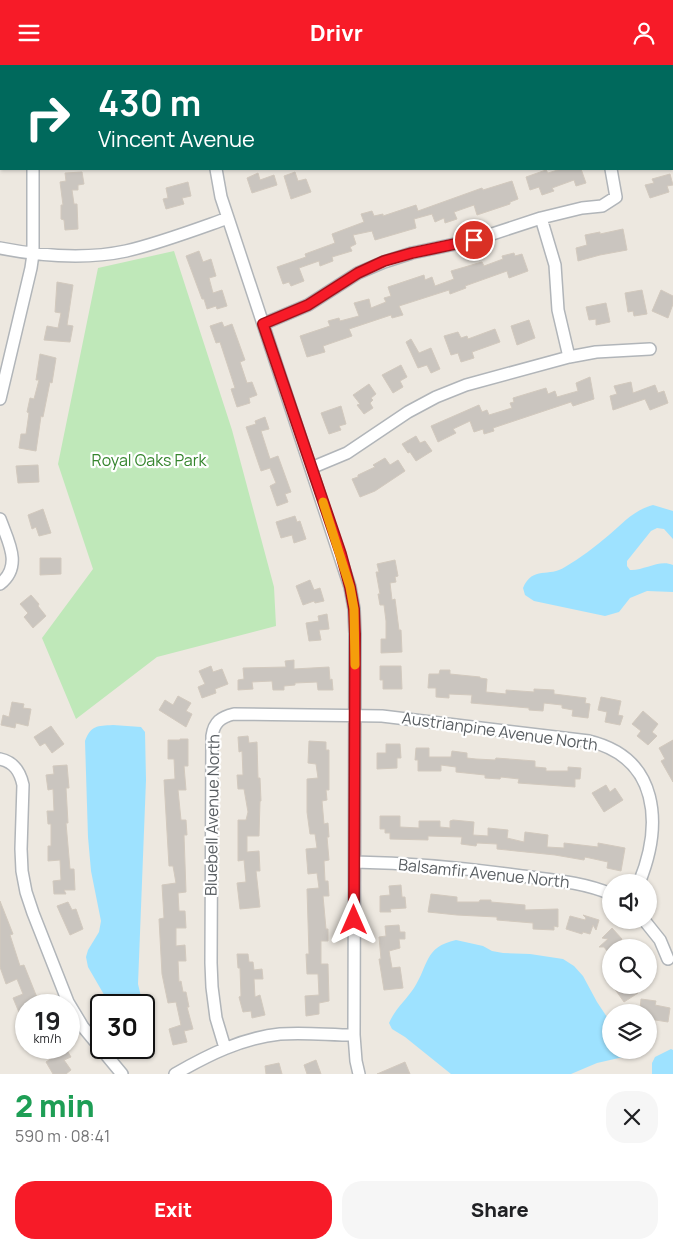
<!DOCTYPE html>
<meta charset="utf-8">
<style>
body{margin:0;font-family:Manrope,sans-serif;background:#f6f6f6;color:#202124;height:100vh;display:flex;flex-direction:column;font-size:19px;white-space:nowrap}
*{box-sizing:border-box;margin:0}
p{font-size:16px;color:#757577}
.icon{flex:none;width:28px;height:28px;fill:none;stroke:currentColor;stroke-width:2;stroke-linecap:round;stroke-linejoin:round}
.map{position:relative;height:1009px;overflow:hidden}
.side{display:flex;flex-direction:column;background:#fff;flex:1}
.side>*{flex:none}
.guide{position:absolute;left:0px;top:0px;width:674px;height:105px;box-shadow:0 1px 4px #0004;background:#00695c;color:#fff;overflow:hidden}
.controls{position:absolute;left:602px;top:809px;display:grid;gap:10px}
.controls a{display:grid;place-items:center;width:55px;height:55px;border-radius:50%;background:#fff;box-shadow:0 1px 4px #0004;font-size:25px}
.speed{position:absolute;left:15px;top:929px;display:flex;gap:10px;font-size:25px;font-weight:700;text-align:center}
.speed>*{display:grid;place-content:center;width:65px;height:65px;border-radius:50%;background:#fff;box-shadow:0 1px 4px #0004;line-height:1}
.speed small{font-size:12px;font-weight:400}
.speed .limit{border:2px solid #111;border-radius:8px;background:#fff;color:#111}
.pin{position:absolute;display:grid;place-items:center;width:42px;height:42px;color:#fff;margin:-21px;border:2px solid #fff;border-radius:50%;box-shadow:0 1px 5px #0007}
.me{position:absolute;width:55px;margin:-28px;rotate:0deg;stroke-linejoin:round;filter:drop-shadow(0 0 4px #0008)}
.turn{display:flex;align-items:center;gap:18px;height:105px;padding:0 15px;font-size:22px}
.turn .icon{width:65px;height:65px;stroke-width:2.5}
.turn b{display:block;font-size:35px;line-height:42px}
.round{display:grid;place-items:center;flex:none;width:52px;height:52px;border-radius:20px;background:#f6f6f6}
.headline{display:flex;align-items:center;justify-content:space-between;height:85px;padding:0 15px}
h1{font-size:30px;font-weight:800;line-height:38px;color:#1e9e55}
.action{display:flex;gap:10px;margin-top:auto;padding:10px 15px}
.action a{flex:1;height:58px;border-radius:20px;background:#f71b28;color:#fff;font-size:20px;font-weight:800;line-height:58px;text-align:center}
.action a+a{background:#f6f6f6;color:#202124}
header{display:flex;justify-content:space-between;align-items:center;height:65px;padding:0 15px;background:#f71b28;color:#fff;font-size:22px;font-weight:800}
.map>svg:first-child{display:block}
.green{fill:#bfe8b9}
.water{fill:#9ee2ff}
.building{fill:#cac5bf;stroke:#d2c9be}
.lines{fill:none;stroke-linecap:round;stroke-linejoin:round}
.minor-casing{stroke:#b1b5b9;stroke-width:14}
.minor{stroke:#fff;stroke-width:11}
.route-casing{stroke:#a1121a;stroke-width:12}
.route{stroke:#f71b28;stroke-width:9}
.slow{stroke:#f59e0b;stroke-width:9}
.labels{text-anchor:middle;stroke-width:4.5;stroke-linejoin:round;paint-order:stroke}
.park-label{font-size:16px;fill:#35852d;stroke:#fff}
.street-label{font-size:16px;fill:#595e62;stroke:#fff}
</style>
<header><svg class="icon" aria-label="menu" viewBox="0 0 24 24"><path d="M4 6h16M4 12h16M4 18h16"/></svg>Drivr<svg class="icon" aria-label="person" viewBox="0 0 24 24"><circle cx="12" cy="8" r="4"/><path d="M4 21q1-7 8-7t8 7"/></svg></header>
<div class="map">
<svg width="673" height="1009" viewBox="0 0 673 1009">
<rect width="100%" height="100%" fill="#ede8e0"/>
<path class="green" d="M174,186l58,179 42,157 2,39 -119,31 -81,62 -34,-81 51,-69 -35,-105 40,-196z"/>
<path class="water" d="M653,440l20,6v28l-9,-10 -7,-1 -6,3 -24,30v5l3,4c14,1 29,-11 43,-5v27l-26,-1 -17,7 -11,14 -14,4 -71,-15 -9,-6 -2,-7c10,-23 26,-10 42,-21 15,-9 30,-20 44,-32 14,-12 25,-25 44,-30z
M113,660l28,2 4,5 1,48 -8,204 5,21h-33l-22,-38 -2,-10 2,-7 11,-18 2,-11 -10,-50 -3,-34 -3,-96c6,-16 12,-15 28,-16z
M456,875l27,6 9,5 11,2 27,1 33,5 11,7 9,10 14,26 14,21v27h23l-2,5 -35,8 -26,11h-120l-46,-37 -13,-8 -3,-6c6,-14 17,-23 25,-35 15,-23 10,-41 42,-48z
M144,943c3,14 10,32 5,45l-8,-5 3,-1z
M671,984l2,1v24h-21v-11l3,-6z"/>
<path class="building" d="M561,104h20l5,14 -10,3 -2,-6 -22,8 2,3 -12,4 -3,-8 -9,3 -4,-13 20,-7 2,3z
M82,107l2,12 -6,1v5h-6l2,14h3l1,25 -13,1 -1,-10 -3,-1v-14h2l-3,-23 6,-1 -1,-8z
M295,107l3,9 8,-2 5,13 -20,7 -7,-23z
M258,108l2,7 14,-5 3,10 -25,8 -5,-15z
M670,109l3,11 -6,1 2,6 -19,6 -5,-13 9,-2 -2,-4z
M512,116l6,18 -8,3v2l-33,11 -3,-10 -20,7 3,7 -12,4 -1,-5 -9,4 -3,-8 -18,5 2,9 -41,12 -3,-9 -19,4 3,9 -6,3 2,4 -20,6 1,4 -13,5 -1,-5 -20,7 5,13 -13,5 -2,-4 -6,2 -6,-17 29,-10 -1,-3 30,-11 -3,-9 32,-12 -3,-8 11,-3 2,5 9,-2v2l33,-11 2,6 64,-23 1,2z
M188,117l3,14 -9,2 2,6 -18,5 -3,-10 5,-1 -2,-10z
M623,164l4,21 -27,5 -22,6 -2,-13 11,-3 -2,-10 15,-3v2z
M199,186l4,11 8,-3 5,17 -7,2 4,15 9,-3 5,16 -10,3 -1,-3 -9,3 -3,-10h-2l-16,-43z
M514,188l1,3 7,-2 6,17 -19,7 -2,-7 -42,15 1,2 -16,6 -1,-4 -50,16 4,9 -11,3 -1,-3 -42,14 3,7 -29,10 2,6 -18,5 -7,-21 30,-10 -2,-5 11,-3 1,3 19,-5 -5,-13 15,-4 2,9 15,-6 -2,-4 7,-2 -3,-9 36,-12 1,5 7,-3 3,9 19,-7 -3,-8 31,-9 2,4 19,-7 -1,-3z
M57,217l16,3 -6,40 6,1 -3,16 -26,-2 3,-14 11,2 3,-15 -6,-1z
M642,225l5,24 -13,2 -1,-5 -5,1 -3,-19z
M661,225l12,6v8l-5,14 -16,-7z
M606,238l4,19 -14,3v-6l-7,1 -3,-13z
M529,255l6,18 -18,7 -6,-19z
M222,257l2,5 8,-3 13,36 -5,2 7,21 5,-1 5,13 -8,3 1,5 -13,4 -6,-18 4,-1 -15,-46 -4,1 -6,-17z
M495,264l5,13 -28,10 2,6 -13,4 -3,-9 -7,2 -7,-19 14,-4 3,6 6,-2 1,3z
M411,274l8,14 12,-5 9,21 -9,4 -4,-8 -9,3 -12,-26z
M40,289l16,4 -4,25 -2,-1 -7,35 -2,-1 -5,35 -17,-3 2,-14h5l3,-21 -2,-1 3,-14 4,1 5,-19h-3z
M401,300l6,12 -7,4 3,6 -10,6 -11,-18z
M590,312l4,22 -21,7 -2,-4 -78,26 1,3 -10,3 -1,-5 -9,3 -4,-11 -17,8 3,4 -18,9 -7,-16 48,-21 3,7 5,-2 2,5 23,-7 -2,-5 4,-1 -1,-4 33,-10 2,6 7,-3 2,6 21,-6 -2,-8z
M631,317l2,11 22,-8 3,8 6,-2 4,12 -18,7 -5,-11 -32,11 -3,-14 7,-2 -3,-8z
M369,319l7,10 -5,4 2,2 -3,3 3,5 -9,6 -7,-9 3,-1 -7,-9z
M341,341l5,18 -7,2 2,4 -12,4 -8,-21z
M265,352l4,12 -8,2 9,28 8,-3 13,36 -6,2 3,8 -11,4 -7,-20 6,-3 -6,-15 -9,3 -15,-44 10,-3 -1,-3z
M416,371l4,7 5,-2 7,10 -16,10 -6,-9 -2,1 -6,-9z
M385,393l5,7 8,-5 7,11 -30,20 -15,6 -8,-18 6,-2v-2l17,-8 -2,-2z
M38,400l1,17 -21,1 -2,-17z
M43,444l8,24 -12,3 -3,-9 -4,2 -4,-14z
M295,451l2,6 3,-1 6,18 -12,4 -2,-8 -11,3 -5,-16z
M40,493h21v16l-21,1z
M395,495l3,16 -3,1 1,5 -6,1 2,17 3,-1 4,31h2l1,22 -21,1v-14h5v-18l-2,-16h-4l-2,-11h2l-4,-22h3l-2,-8z
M310,515l4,10 6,-2 4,13 -9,2 -1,-2 -11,4 -7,-19z
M31,530l8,9 -1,2 8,10 -13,12 -9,-11 4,-4 -8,-9z
M327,549l2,15 -10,1 2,10 -12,1 -3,-18 13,-2 -1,-5z
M294,595v9l35,-2 1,13 2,-1 1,11h-15l-1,-8 -22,1v2l-11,1v4h-11l-1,-9 -20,1 1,7 -15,1v-10l6,-1 -1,-11 43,-1 -1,-6z
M211,601l2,6 9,-3 6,15 -13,5 1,4 -14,5 -4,-11 7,-3 -6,-13z
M380,601h21l1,23h-19v-9h-3z
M440,605h10v4l30,3v1l7,1 -1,13 20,2v-4l28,2v-3l20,1v4l32,4 -1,5 5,1 -2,14 -16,-2 1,-6 -11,-2v-3l-18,-2 -1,8 -14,-1v-2l-58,-5 1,-8 -23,-1v4l-13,-1v-9h-8l1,-14h10z
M178,631l13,7 -5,8 6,3 -6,13 -27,-17 6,-10 8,5z
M601,632l20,4 -3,14 5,1 -3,9 -15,-3 2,-10 -9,-2z
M12,637l12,2 -1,4 8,1 -3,17 -12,-3 -1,5 -14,-3 2,-10 6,2z
M643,646l15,13 -6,8 5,4 -9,9 -11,-9 4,-5 -9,-7z
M51,661l13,18 -12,9 -7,-10 -5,3 -6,-9z
M248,671l1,7 8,-1 1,36h2l1,23h-1l-1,35h-12v16l12,-1 1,20h-4l4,36 -20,2 -3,-26 9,-1 -2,-22 -6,1v-41h8l2,-8 -4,-23h-6l-1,-14h6l-1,-24 -3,1 -1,-15z
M180,674h8v27h-4l2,24h-8l3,30h5l1,15h-3l2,57 -8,1 1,18h6l1,17h-10v18l9,-1 1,16h-8l1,21 2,-1 2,11h3l3,15h-2l6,22 -9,2 3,11 -14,3 -4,-16 12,-4 -5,-23 -8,1 -6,-29 -3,-55 5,-1 -2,-33 14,-2 -3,-17h-4l-5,-86 11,-1 -1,-20h-6v-19h12z
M673,675v42l-12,-21 4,-2 -6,-11z
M309,676l17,1v8h3v40h-3l1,10 -5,1 2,23 4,-1 1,14h-2l2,23 -5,1 1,20h3l1,15h-6l3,33h2v12h-7v23h7l1,37 -10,2v11l-13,2 -1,-20 14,-1 -1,-21h-11l-1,-20h3l-2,-65 12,-1 -2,-15 -9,1 -2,-25 11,-1 -2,-14h-5l-3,-22v-33l11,-1 -2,-14 -8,-1z
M386,679h14l1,14h-4v10l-20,1v-16h9z
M416,683h13v9h22l1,-6 15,2v5l9,1 19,1 1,-2 39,3v6l11,1v3h22v-4l13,1 -1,11h-5v8l-57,-4 1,-4 -18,-2 -1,2 -15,-1v-3l-29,-3v-5l-15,-2v6h-23v-11h-3z
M67,700l2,23h-3l2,35h-2l4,46h4l1,21h-11l2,4h-12l-1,-13 8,-1 -1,-20 -12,1v-15h3v-22h-3l-1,-13h7l-1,-22 -5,1 -2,-15 8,-1 -1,-8z
M606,720l4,7 5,-4 8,12 -19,12 -12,-19z
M380,751h20v11l19,1v-7h21v6l10,1v-7l3,-1 21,2 -1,13 15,1v-8l20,2 -1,8 17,4 1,-10 23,3 -1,12 17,1v-5l34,4v-4l27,5 -4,23 -14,-3 1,-6 -23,-5 -1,3 -29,-5 -58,-6v-5l-20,-1 -1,3 -15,-2 1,-7 -34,-1v4l-38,-1v-6h-5v-4h-5z
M401,820l1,12h3l1,11 -16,1 1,3h-11v-16l10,-1 -1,-9z
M431,829l26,3v5h22l1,-2h11v2l34,3v5l33,-1v18l-4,-1v4l-21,-1v-6l-36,-3v-3l-40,-2 -29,-3z
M0,836l13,33 -3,1 10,31 4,-1 14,35 -6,2 1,3h-7v24l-13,-31 10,-4 -6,-15 -11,5 -6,-17z
M68,837l4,8 4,-1 7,20 -13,6 -13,-29z
M583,850l16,5 -3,10 -3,-5 -3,9 -7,-2 -1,2 -16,-5 4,-13 15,4 1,-2z
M399,860l1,7h5v7h-6l1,9 -11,3 3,17 8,-1 3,21 -19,2 -5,-31h2l-2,-22 7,-1 -1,-10z
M612,863l10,11 -3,3 5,5h-13v9l-7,-9h-5l9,-8 -6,-1z
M237,889h11l1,8h4l1,8 8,-1 1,10h-9l1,18 5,-2 5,20 -13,3 -1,-7 -8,1 -4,-15 2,-1 -1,-28h-2z
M612,920h21l5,8 -14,9z
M641,934l15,2 -1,4 15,3 -2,14 -19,-3v-6h-6l1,-3 -4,-1z
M58,982h7l6,10 -7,3 7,10 -5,4h-13l-7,-12 11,-7 -3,-5z
M316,995l5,14h-14l-3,-9z
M405,997l5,12h-33z
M279,998l3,11h-16l-1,-8z"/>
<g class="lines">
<defs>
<path id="minor" d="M420,0l1,1
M576,0v1
M34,1v-1
M209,1v-1
M216,104l5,28 7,21 122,369 4,22 1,25 -1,401 2,26 3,13
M541,153l14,47 3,45 11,47
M0,183c41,8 84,12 126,3 34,-8 68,-21 102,-33
M263,259l45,-19 50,-32 26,-11 28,-9 62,-13 67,-22 41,-10 20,-2 14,-9 -5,-28
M0,334l31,-131 2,-14v-85
M311,403l36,-15 61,-41 28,-15 30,-12 103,-28 27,-5 54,-3
M0,454c8,22 23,47 0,65
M0,694c14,3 20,12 23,26l-2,64 1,22 4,21 7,21 35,89 15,25 39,47
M355,797c56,1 111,6 167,14 30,4 61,6 89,18
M644,855l16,20 8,19
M225,983l-9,-30 -4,-31 -1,-24 1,-227c2,-14 9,-19 22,-22l148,2 207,25c70,17 74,83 50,142
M175,1009c33,-19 67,-36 105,-40 25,-2 49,1 74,1"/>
</defs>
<use href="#minor" class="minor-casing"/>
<use href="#minor" class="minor"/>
</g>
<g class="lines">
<defs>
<path id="route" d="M354,855l1,-286 -1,-25 -4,-22 -9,-33 -78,-230 45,-19 50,-32 26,-12 28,-8 62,-13"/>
</defs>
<use href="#route" class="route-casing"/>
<use href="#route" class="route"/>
<path class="slow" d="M323,437l27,85 4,22 1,56"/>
</g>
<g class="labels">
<g class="park-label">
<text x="149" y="401">Royal Oaks Park</text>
</g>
<g class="street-label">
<text transform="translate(500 666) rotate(8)" y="6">Austrianpine Avenue North</text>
<text transform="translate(212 750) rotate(-89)" y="6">Bluebell Avenue North</text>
<text transform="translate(484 808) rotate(6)" y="6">Balsamfir Avenue North</text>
</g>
</g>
</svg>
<div class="controls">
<a><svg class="icon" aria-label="sound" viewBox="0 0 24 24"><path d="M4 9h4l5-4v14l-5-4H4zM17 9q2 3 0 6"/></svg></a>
<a><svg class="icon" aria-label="search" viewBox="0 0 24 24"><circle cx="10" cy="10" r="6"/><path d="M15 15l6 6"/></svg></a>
<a><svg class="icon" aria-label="layers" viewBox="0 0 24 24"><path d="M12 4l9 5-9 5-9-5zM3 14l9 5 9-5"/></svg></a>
</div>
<div class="speed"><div>19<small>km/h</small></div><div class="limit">30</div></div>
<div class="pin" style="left:474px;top:175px;background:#d93025"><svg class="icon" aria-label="arrive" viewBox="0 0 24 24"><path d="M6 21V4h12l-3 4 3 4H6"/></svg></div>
<svg class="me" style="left:354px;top:855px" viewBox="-20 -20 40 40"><path d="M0-17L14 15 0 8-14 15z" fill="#f71b28" stroke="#fff" stroke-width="4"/></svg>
<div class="guide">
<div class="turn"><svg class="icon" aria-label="right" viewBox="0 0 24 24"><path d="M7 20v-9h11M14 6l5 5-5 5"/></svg><div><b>430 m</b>Vincent Avenue</div></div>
</div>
</div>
<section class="side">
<div class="headline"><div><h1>2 min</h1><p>590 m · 08:41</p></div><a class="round"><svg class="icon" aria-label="close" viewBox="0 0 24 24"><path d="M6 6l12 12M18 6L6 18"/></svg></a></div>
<div class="action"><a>Exit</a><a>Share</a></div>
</section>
